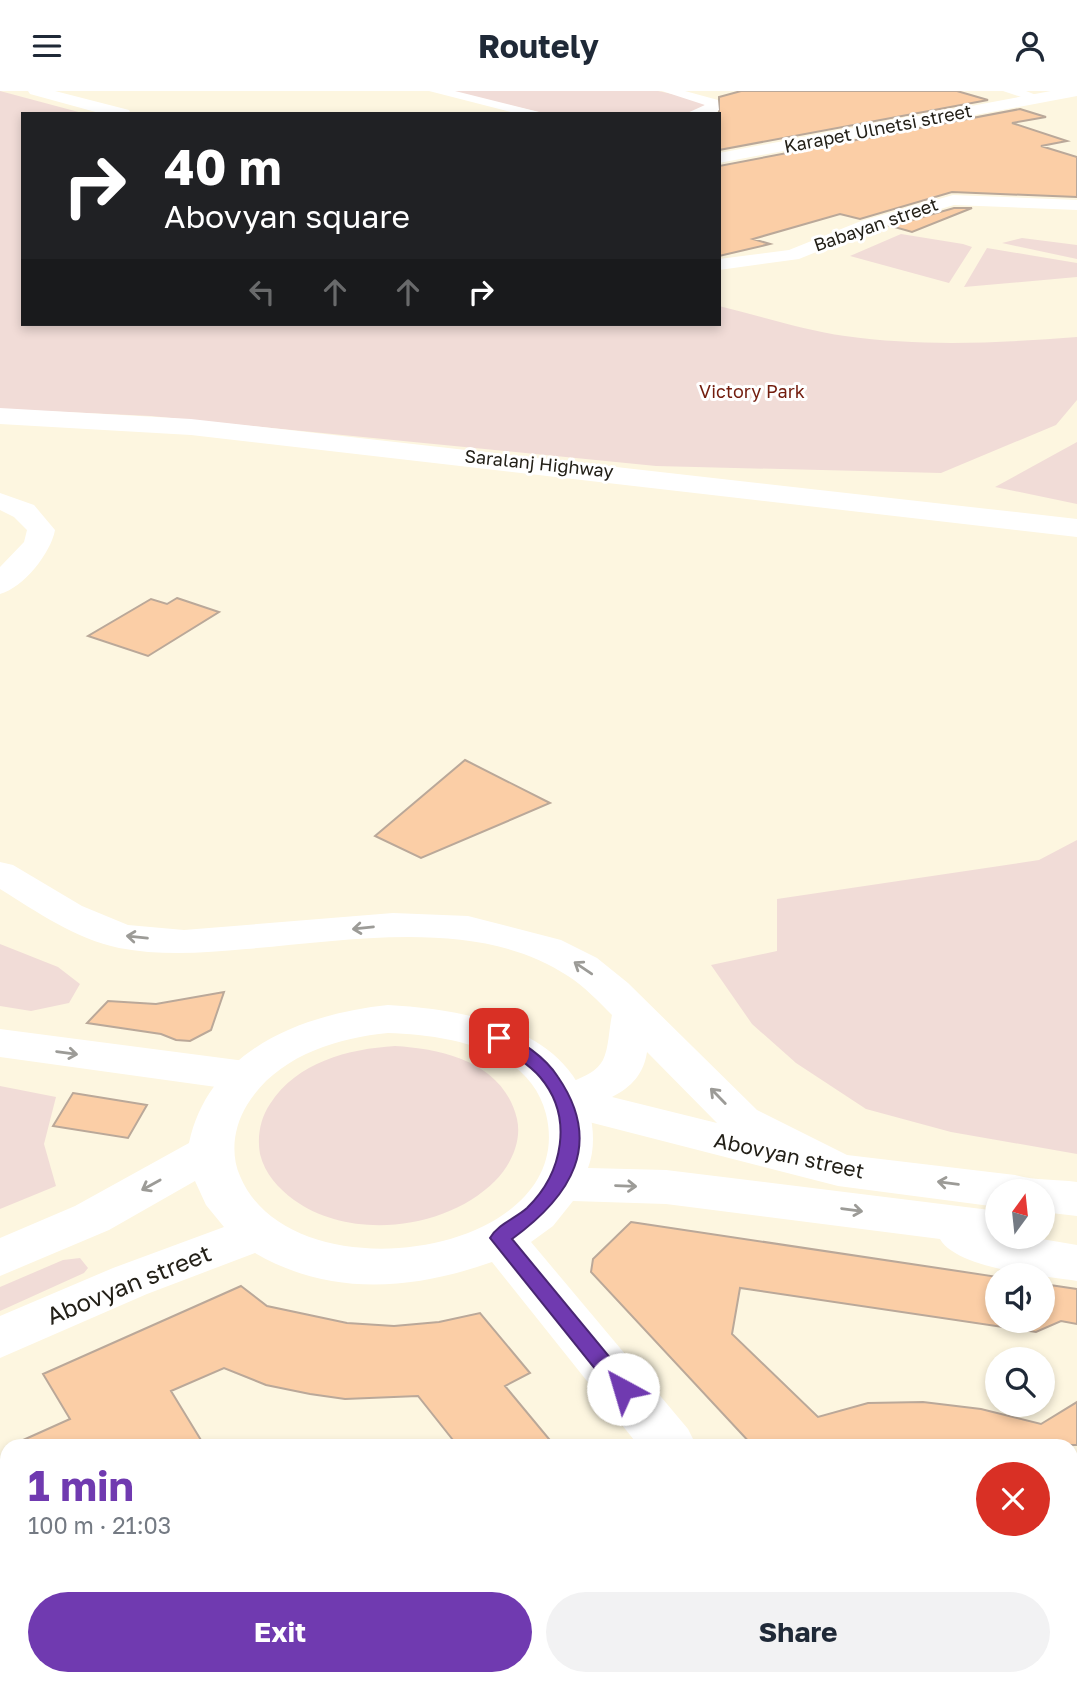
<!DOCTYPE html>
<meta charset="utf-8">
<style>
body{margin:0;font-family:"Golos Text",sans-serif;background:#f2f2f3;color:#1f2937;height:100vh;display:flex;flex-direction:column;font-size:26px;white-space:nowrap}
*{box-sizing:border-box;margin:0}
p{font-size:23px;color:#747a83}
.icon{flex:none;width:38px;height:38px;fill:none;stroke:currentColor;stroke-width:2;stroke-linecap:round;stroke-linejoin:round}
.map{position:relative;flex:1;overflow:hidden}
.details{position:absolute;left:0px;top:1348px;width:1078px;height:247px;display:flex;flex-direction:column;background:#fff;border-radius:21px 21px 0 0;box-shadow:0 4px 10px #0003}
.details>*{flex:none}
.hud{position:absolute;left:21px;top:21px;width:700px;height:214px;border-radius:0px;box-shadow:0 4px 10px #0003;background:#202124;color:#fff;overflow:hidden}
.needle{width:46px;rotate:15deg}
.buttons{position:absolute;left:985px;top:1088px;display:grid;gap:14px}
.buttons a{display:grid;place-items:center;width:70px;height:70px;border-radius:50%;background:#fff;box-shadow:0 4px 10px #0003;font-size:35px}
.pin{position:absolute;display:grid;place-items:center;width:60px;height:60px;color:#fff;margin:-30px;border-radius:14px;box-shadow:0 4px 10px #0006}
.me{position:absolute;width:77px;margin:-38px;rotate:321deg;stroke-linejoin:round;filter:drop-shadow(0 0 5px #0008)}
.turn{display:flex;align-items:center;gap:24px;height:147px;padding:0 28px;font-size:32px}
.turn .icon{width:91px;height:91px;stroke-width:2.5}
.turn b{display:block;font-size:49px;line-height:60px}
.lanes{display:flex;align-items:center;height:66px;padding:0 28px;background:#0003;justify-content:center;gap:35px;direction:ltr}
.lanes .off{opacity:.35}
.round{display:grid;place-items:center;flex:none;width:74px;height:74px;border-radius:37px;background:#f2f2f3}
.head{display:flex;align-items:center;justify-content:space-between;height:119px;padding:0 28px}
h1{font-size:42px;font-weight:700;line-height:52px;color:#703ab0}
.cta{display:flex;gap:14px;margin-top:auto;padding:14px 28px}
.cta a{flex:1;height:80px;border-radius:42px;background:#703ab0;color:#fff;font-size:28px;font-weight:700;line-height:80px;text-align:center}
.cta a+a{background:#f2f2f3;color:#1f2937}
header{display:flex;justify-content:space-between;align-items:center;height:91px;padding:0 28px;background:#fff;font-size:32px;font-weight:700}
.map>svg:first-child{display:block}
.green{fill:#f1dcd7}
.building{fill:#fbcea6;stroke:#baa899;stroke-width:2}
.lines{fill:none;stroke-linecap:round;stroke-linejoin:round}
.street{fill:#fff;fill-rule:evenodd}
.secondary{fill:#fff;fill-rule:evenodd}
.primary{fill:#fff;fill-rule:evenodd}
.highway{fill:#fff;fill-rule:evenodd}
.oneway{stroke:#9c9b97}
.route{fill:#703ab0;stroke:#492672;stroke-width:2}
.labels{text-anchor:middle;stroke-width:6;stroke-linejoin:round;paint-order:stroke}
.far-street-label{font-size:18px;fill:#232018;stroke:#fff}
.far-park-label{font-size:18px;fill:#731d0e;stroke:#fff}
.street-label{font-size:21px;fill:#232018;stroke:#fff}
.near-street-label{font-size:24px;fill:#232018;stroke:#fff}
</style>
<header><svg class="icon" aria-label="menu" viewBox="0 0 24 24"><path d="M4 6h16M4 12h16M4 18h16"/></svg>Routely<svg class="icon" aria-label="person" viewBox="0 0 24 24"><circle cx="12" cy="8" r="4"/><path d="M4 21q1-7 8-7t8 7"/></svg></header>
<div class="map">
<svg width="1077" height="1593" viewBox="0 0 1077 1593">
<rect width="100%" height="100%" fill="#fdf6e0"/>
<path class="green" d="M0,0l86,23h-63v210h696v-18c42,10 84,24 126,30 79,11 154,7 232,1v63l-21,25 -115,48 -285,-7 -505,-50 -151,-7z
M446,0h212l48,10 -3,8 -23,5h-132z
M901,143l62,10 9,3 -23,36 -99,-27z
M1022,147l55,7v14l-75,-16z
M987,157l90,15v14l-113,10z
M1077,351v62l-82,-17z
M1077,749v314l-126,-22 -85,-23 -70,-46 -44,-39 -41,-59 66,-14v-52l262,-39z
M0,853l58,23 22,17 -11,19 -38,8 -31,-5z
M395,955c49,3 109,17 122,73 5,22 -6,46 -22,62 -49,49 -144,60 -201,19 -16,-12 -29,-26 -34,-46 -3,-17 0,-35 10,-50 27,-42 78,-55 125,-58z
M0,995l56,11 -12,47 12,42 -56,23z
M80,1167l8,10 -4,5 -84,38v-24l63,-27z
M0,1399l7,13v96l-7,-1z"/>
<path class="building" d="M741,0h216l31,9 -269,50v-53z
M1020,18l26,8 -34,6 55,18 -26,5 36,11v40l-125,-5 -92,27 -20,-5 -87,25 17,5 -51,12v-90z
M954,117h18l-60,24 -21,-6z
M177,507l42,14 -71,44 -60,-20 63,-37 16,5z
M465,669l85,43 -129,55 -46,-22z
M224,901l-13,38 -21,11 -14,-1 -15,-6 -74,-11 21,-22 48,3z
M73,1002l74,12 -19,33 -75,-12z
M631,1131l367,55v44h45v-37l34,5v35l-16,-3 -25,11 -296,-44 -8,46 86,83 50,-14 55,-1 58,7 60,15 36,-22v43h-325l-161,-173 2,-13z
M241,1195l26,20 80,17 47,3 45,-4 41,-9 50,60 -25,13 49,59h-97l-39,-49 -73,3 -35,-5 -44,-9 -42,-17 -53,23 33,54h-192l58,-26 -27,-45z"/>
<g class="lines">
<path class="street" d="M429,0h26l92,23h-28z
M662,0h23l33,9 1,10 -5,4h-29l20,-9z
M1003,0h23l20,8 -7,4z
M953,104l124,5v10l-123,-5 -81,24 -74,30 -80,11v-11l70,-9 72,-29z"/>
<path class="secondary" d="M28,0h27l74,19 2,4h-28l-73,-20z
M1051,0h26v5l-358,67v-10z"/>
<path class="primary" d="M0,317l191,11 886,100v18l-886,-102 -191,-11z
M0,402l34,12 21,25c-4,23 -32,58 -55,64v-27l24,-25 3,-12 -13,-13 -14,-7z
M0,771l13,3 69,41 46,19 56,5 209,-17 75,3 93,24 36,18 31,25 129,127 90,45 168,20c20,6 40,4 62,7v34l-34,-4v-20h-45v15l-160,-21 -288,-74 -6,-11c13,-21 47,-19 59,-41 6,-12 6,-32 9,-45 -13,-13 -28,-29 -44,-39 -90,-60 -221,-35 -322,-27 -42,4 -85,7 -127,-1 -43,-9 -82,-36 -119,-59zM647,961l70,71 -105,-26c20,-10 32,-24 35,-45z
M0,938l245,32 15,5 7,10 -7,10 -15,5 -245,-34z
M735,1587h60l1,6h-60z"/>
<path class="highway" d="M388,914c74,4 178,21 201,105 5,18 6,40 -1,58l78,2 332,41v26h32l47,8v36c-33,-5 -120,-12 -137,-42l-274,-35 -93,-3 -20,25 -22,16 157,187 8,16h-58l-146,-183c-79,28 -162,35 -237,-9l-108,41 -147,64v-42l113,-48 111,-41 -18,-22 -11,-24 -86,49 -109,46v-38l75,-32 114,-63c20,-93 113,-129 199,-138zM388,942c58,2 141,14 158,81 35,142 -255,186 -306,62 -10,-22 -6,-50 7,-71 29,-48 88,-67 141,-72z
M1071,1491h6v52h-6z"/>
</g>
<defs><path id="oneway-shaft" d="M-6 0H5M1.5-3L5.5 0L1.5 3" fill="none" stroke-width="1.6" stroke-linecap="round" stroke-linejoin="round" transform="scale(1.75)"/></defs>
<g class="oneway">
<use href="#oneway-shaft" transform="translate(363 837) rotate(174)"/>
<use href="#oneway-shaft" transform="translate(137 846) rotate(-174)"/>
<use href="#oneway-shaft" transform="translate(583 877) rotate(-146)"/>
<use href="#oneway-shaft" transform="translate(67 962) rotate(8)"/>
<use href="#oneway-shaft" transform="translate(718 1005) rotate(-134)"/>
<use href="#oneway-shaft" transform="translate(948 1092) rotate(-173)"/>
<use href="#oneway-shaft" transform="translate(151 1094) rotate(151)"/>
<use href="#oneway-shaft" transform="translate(626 1095) rotate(2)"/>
<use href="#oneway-shaft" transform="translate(852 1119) rotate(8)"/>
</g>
<path class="route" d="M499,942c21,6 47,25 59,44 46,67 13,119 -46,162l119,144 3,6 -3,6 -8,3 -7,-3 -126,-157c8,-14 26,-20 37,-30 36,-35 47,-91 13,-131 -13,-15 -31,-24 -48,-34l-2,-5 2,-4z"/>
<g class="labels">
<g class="far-street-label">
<text transform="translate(878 38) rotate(-11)" y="6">Karapet Ulnetsi street</text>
<text transform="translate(876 134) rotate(-19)" y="6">Babayan street</text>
<text transform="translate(539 373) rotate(6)" y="6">Saralanj Highway</text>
</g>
<g class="far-park-label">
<text x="752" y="307">Victory Park</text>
</g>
<g class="street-label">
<text transform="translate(789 1065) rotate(12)" y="7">Abovyan street</text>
</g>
<g class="near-street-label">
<text transform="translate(129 1194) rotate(-22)" y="8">Abovyan street</text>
</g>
</g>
</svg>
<div class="buttons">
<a><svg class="needle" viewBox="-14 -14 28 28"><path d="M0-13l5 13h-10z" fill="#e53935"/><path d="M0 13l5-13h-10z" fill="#747a83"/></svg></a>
<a><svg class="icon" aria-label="sound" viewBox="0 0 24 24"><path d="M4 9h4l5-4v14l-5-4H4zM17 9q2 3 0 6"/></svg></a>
<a><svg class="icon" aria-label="search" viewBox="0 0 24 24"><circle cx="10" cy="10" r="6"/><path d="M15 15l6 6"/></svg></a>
</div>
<div class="pin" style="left:499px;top:947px;background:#d93025"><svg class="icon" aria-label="arrive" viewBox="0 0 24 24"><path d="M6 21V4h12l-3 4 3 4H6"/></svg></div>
<svg class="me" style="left:623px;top:1298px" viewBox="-20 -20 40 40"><circle r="19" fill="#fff"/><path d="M0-13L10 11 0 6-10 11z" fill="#703ab0"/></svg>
<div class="hud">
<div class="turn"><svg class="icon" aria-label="right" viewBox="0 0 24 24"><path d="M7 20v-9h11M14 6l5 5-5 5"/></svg><div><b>40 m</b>Abovyan square</div></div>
<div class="lanes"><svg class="icon off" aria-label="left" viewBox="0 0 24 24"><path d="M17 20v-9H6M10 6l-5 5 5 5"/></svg><svg class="icon off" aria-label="ahead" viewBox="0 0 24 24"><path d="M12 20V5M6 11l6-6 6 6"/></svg><svg class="icon off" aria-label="ahead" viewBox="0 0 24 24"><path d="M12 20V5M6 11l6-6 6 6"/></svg><svg class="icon" aria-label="right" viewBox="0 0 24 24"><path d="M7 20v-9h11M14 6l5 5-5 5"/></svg></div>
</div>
<section class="details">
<div class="head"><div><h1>1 min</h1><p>100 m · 21:03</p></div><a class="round" style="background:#d93025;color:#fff"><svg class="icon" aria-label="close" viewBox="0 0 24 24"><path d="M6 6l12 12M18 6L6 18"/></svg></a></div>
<div class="cta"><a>Exit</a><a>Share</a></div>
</section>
</div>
